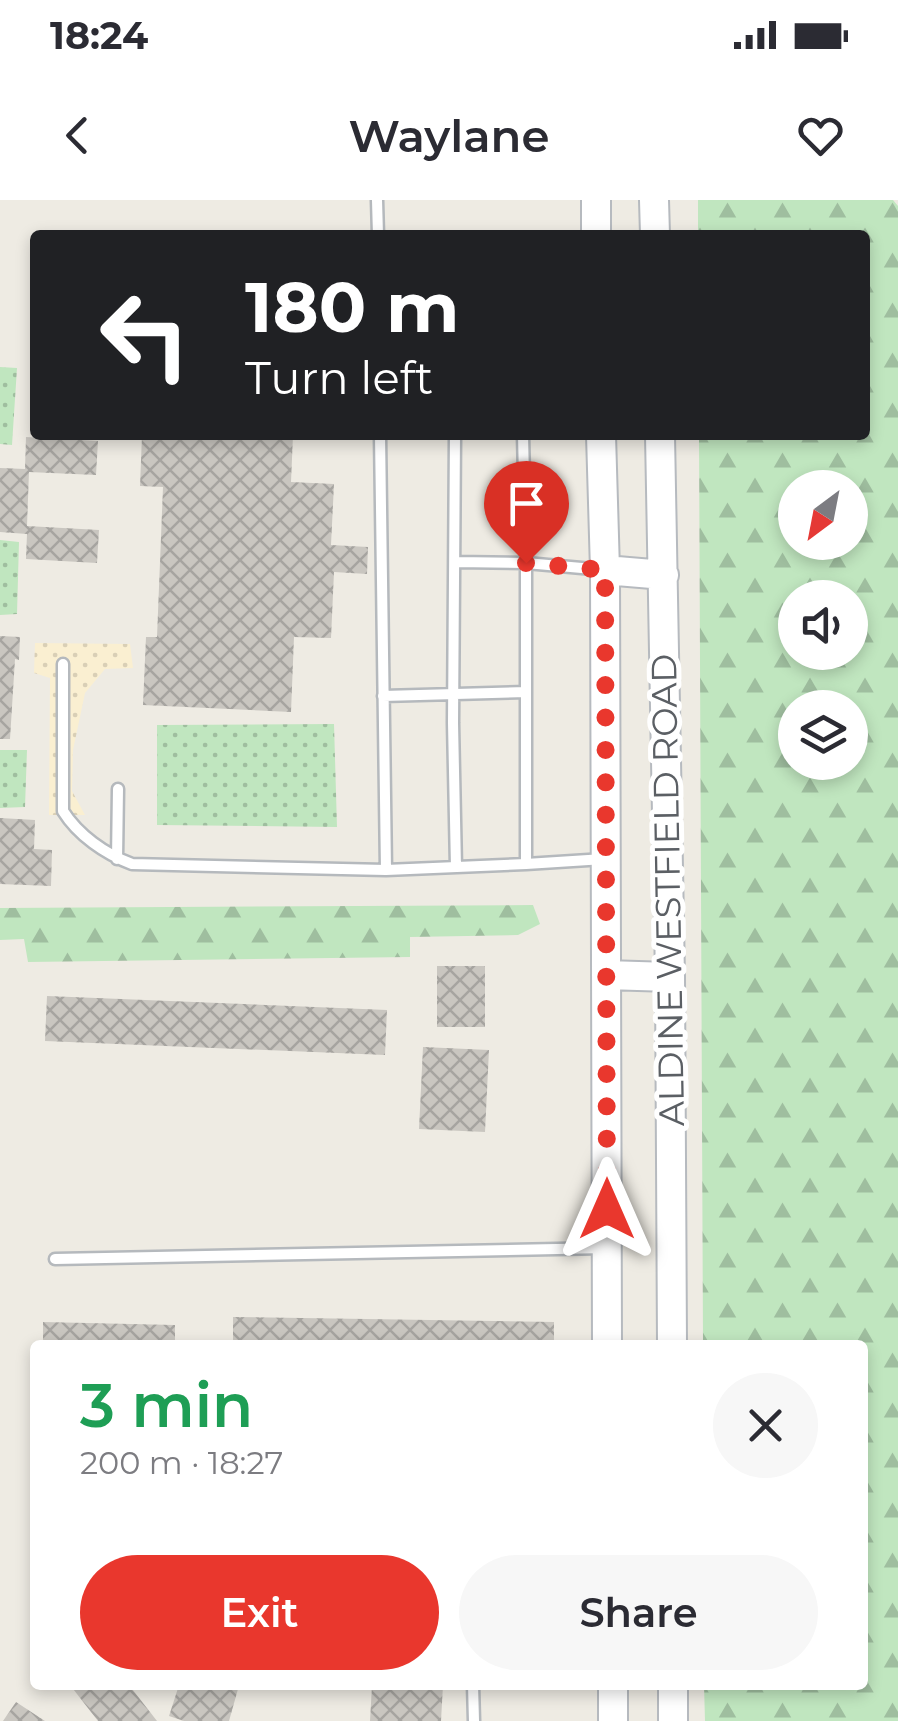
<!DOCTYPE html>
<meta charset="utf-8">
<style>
body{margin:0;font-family:Montserrat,sans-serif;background:#f7f7f7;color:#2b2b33;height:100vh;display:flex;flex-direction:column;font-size:38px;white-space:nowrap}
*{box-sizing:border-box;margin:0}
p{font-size:32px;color:#7c7c81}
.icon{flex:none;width:55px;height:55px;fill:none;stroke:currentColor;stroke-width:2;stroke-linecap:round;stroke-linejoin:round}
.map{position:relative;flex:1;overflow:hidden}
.side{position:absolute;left:30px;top:1140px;width:838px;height:350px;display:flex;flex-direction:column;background:#fff;border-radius:10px;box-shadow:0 5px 15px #0003}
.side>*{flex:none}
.top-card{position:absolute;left:30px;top:30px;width:840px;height:210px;border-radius:10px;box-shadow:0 5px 15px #0003;background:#202124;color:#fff;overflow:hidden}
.needle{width:65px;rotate:212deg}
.buttons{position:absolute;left:778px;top:270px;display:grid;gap:20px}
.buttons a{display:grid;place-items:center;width:90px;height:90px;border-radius:50%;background:#fff;box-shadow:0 5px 15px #0003;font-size:50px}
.pin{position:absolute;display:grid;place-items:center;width:85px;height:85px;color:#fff;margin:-102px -42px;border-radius:50% 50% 50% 0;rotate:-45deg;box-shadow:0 0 10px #0007}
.pin .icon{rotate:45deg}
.me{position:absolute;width:110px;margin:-55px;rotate:0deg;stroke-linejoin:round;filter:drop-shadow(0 0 8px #0008)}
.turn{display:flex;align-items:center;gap:35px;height:210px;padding:0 50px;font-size:45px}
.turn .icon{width:130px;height:130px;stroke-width:2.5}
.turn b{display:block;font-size:70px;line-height:85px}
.round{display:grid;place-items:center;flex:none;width:105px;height:105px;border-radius:52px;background:#f7f7f7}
.overview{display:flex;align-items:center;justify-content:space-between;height:170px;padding:0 50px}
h1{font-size:60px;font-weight:600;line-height:75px;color:#1e9e55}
.cta{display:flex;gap:20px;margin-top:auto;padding:20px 50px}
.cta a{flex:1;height:115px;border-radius:60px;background:#e9372d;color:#fff;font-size:40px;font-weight:600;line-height:115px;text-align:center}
.cta a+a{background:#f7f7f7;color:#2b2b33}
.status{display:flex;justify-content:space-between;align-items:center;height:70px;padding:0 50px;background:#fff;direction:ltr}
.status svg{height:28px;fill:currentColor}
header{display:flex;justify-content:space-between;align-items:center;height:130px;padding:0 50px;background:#fff;font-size:45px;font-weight:600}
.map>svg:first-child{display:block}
.grass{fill:url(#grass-dots)}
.forest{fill:url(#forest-firs);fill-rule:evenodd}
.sand{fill:url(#sand-dots)}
.building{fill:url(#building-cross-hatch)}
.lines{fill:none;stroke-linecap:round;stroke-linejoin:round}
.lane-casing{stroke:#b5b9bd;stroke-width:15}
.secondary-casing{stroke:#b6babf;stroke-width:32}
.lane{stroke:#fff;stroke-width:10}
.secondary{stroke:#fff;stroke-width:28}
.route{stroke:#e9372d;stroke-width:18;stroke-dasharray:0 32.4}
.labels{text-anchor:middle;stroke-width:10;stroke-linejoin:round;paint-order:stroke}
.street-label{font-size:35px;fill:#5b5f64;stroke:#fff}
</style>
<div class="status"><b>18:24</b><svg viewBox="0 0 49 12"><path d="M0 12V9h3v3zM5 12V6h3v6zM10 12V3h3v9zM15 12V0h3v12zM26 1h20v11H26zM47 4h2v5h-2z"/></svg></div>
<header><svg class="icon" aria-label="back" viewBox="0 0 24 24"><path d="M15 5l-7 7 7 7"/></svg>Waylane<svg class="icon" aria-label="heart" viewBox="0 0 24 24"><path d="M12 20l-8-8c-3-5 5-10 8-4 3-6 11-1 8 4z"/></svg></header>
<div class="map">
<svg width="898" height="1521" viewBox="0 0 898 1521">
<defs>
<pattern id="grass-dots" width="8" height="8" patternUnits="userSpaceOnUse" patternTransform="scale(2.5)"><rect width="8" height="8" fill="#c0e6bf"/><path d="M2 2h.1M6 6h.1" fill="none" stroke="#9fbe9f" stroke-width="1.8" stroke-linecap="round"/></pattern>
<pattern id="forest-firs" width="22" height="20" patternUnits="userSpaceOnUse" patternTransform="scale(2.5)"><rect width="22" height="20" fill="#c0e6bf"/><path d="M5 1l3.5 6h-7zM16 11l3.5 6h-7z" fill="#9fbe9f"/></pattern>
<pattern id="sand-dots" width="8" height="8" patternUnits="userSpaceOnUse" patternTransform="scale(2.5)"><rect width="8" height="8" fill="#faefd1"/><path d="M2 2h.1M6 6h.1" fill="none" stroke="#d9cfb6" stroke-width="1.8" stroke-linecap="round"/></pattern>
<pattern id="building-cross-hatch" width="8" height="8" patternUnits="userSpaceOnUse" patternTransform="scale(2.5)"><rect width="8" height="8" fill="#c9c6c0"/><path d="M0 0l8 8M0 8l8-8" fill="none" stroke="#a6a4a0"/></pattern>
</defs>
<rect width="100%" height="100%" fill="#eeebe3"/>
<path class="grass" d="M0,167l17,1 -5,77 -12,-1z
M0,340l19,2 -2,72 -17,1z
M334,524l3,103 -180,-2v-100z
M0,550h27l-2,57 -25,1z"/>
<path class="forest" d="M698,0h195l5,6v1515h-193l-1,-36h158v-340h-159l-4,-910h166v-200h-167zM795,288h55v54h-55zM795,398h55v54h-55zM795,508h55v54h-55z
M533,705l7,19 -22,11 -108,2v20l-382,5 -4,-23 -24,1v-32z"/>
<path class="sand" d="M35,443l95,1 3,24 -28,1 -20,24 -12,57 -1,41 13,24h-36l1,-137 -16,-5z"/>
<path class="building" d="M142,235h151l-2,47 43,2 -3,61 37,2 -1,27 -33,-2 -3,66 -37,-1 -3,75 -148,-7 3,-68h11l6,-150 -23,-1z
M26,237l72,4 -2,34 -67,-3 -2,54 72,4 -2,33 -71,-4 1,-25 -27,-2v-64l25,1z
M0,436l20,1 -1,23 -4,-1 -5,80h-10z
M0,618l35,2 -1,29 18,1 -1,36 -51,-2z
M437,766h48v61h-48z
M47,796l340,14 -2,45 -340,-14z
M423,847l66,3 -4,82 -66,-3z
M233,1117l321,5v23h-321z
M43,1122l132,3v20h-132z
M70,1485h59l28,36h-59z
M179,1485h45l14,4 -9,32h-45l-15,-5z
M372,1485h71l-2,36h-71z
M16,1502l29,19h-42z"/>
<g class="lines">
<defs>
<path id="lane" d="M377,0l1,35
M380,235l6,435 140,-6
M455,235l-2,288 3,144
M456,362l70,1 -3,-128
M604,370l-78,-7v301l78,-5
M63,464v147c15,24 42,43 69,53l254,6
M383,496l143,-4
M117,659l1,-70
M55,1059l551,-11
M473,1485l1,36"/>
<path id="secondary" d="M596,0v35
M654,0l1,35
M601,235l4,135 2,775
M660,235l10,542 2,368
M605,370l59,5
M606,775l64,2
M613,1485v36
M673,1485v36"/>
</defs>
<use href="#lane" class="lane-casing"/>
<use href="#secondary" class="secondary-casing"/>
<use href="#lane" class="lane"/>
<use href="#secondary" class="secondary"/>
</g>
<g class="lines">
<path class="route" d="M526,363l79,7 2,639"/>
</g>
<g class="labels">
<g class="street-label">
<text transform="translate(668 690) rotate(-91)" y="12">ALDINE WESTFIELD ROAD</text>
</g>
</g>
</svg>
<div class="buttons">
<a><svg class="needle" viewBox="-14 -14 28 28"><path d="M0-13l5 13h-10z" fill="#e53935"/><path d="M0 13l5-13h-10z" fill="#7c7c81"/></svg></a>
<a><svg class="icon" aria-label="sound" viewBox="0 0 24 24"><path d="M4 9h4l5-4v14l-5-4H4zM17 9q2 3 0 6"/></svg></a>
<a><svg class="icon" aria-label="layers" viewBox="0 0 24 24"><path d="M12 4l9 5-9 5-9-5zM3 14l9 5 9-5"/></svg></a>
</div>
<div class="pin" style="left:526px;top:363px;background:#d93025"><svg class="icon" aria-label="arrive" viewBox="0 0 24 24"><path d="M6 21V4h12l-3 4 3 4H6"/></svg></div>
<svg class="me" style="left:607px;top:1009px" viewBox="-20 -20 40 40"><path d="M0-17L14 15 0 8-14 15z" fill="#e9372d" stroke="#fff" stroke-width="4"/></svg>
<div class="top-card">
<div class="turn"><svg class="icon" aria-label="left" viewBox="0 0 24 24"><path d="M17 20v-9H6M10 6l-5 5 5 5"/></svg><div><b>180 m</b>Turn left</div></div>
</div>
<section class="side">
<div class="overview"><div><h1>3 min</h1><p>200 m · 18:27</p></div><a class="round"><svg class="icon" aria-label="close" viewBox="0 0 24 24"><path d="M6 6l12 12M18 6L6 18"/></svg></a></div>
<div class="cta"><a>Exit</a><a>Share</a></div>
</section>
</div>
